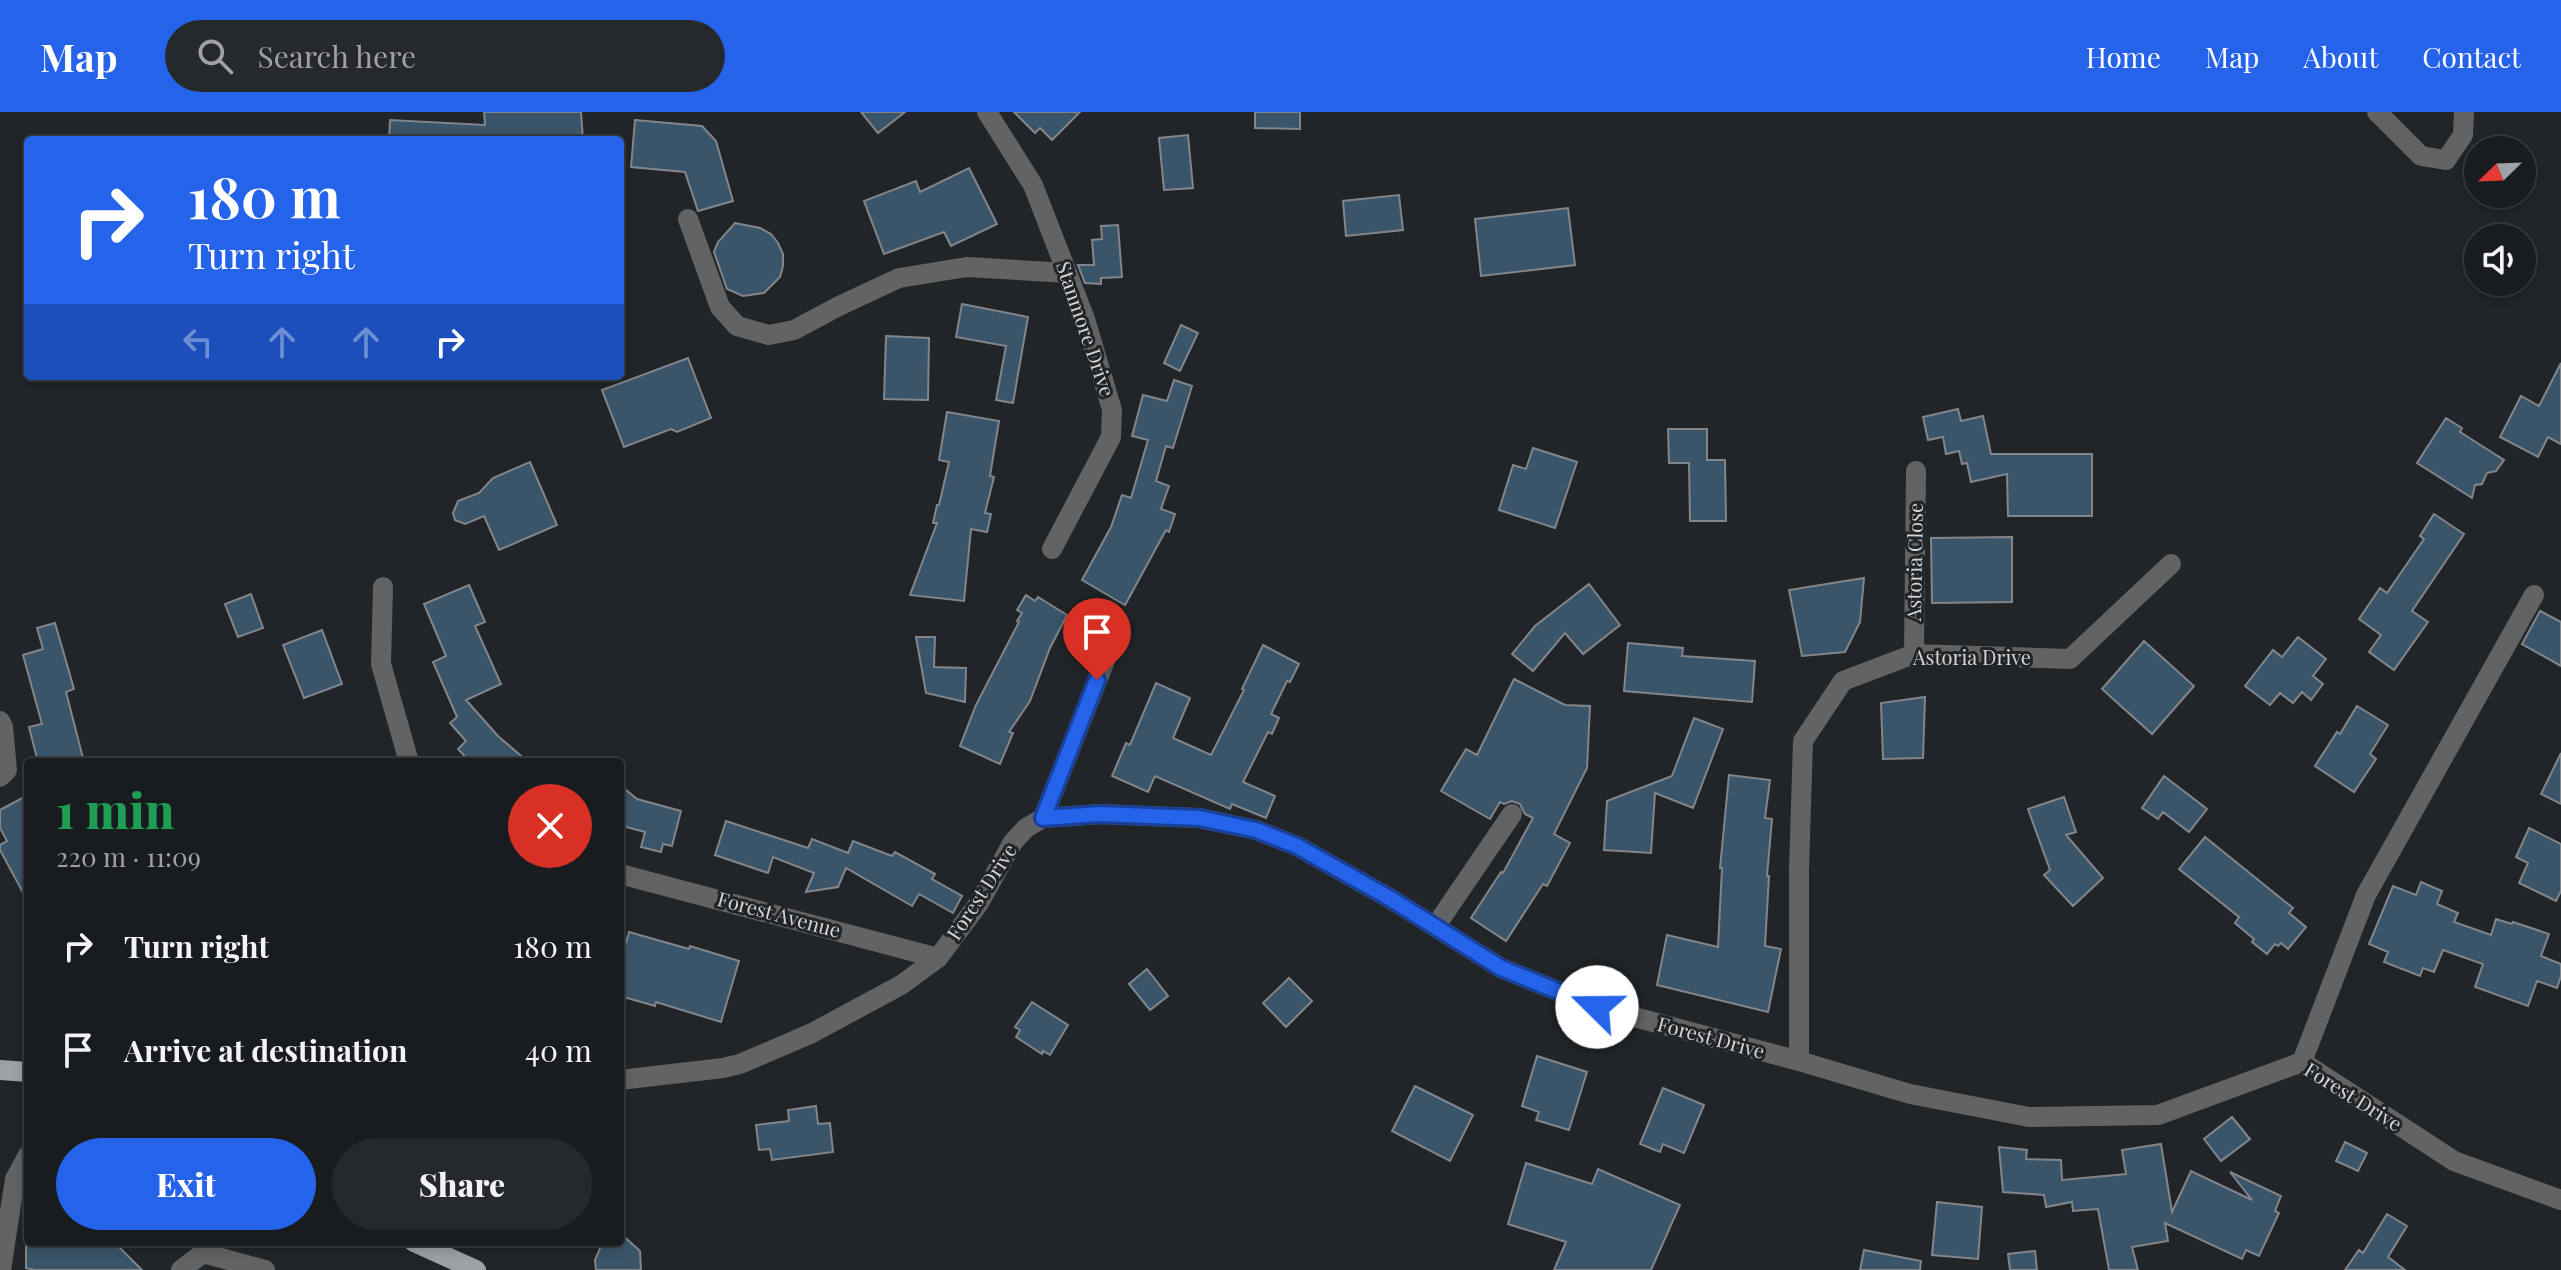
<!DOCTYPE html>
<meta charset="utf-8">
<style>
body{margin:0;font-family:"Playfair Display",serif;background:#26292b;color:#f1f3f6;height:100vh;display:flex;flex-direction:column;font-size:30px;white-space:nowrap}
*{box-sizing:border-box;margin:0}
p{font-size:26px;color:#9fa1a4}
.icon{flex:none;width:44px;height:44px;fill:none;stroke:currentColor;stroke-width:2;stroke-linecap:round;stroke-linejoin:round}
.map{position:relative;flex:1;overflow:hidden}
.details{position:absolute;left:24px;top:646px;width:600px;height:488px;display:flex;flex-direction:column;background:#191c1e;border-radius:8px;box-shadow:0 4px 12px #0003,0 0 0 2px #373a3c}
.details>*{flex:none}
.top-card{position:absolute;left:24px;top:24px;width:600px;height:244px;border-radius:8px;box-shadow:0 4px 12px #0003,0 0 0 2px #373a3c;background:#2563eb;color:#fff;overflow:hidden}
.needle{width:52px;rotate:247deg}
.controls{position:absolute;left:2464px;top:24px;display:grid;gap:16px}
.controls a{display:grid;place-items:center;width:72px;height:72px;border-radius:50%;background:#191c1e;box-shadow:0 4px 12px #0003,0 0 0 2px #373a3c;font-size:40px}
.pin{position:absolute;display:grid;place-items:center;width:68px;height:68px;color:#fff;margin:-82px -34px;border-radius:50% 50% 50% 0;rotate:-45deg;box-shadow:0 0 8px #0007}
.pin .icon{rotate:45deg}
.me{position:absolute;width:88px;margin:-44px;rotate:292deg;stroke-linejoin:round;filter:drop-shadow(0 0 6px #0008)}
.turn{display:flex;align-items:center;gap:28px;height:168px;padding:0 32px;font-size:36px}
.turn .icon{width:104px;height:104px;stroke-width:2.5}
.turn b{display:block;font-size:56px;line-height:68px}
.lanes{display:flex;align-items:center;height:76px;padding:0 32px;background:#0003;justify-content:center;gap:40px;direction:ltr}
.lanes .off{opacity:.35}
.round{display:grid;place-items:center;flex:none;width:84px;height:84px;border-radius:42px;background:#26292b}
.summary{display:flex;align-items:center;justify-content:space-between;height:136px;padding:0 32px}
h1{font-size:48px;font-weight:800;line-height:60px;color:#1e9e55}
.button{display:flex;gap:16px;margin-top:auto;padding:16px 32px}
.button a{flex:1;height:92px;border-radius:48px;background:#2563eb;color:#fff;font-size:32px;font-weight:800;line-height:92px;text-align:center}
.button a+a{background:#26292b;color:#f1f3f6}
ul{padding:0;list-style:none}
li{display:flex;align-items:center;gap:24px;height:104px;padding:0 32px}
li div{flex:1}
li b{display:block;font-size:30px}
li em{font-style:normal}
header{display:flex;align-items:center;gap:48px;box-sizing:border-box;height:112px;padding:0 40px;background:#2563eb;color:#fff}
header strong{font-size:38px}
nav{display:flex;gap:44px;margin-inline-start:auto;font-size:28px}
.search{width:560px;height:72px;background:#26292b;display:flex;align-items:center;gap:20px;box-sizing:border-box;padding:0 28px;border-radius:44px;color:#9fa1a4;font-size:30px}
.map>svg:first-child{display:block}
.building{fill:#3a5469;stroke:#82868a;stroke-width:2}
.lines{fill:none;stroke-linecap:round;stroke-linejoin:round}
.minor{stroke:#616365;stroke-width:20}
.major{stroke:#9da1a5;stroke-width:20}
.route-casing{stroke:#184099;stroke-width:20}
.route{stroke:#2563eb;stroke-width:14}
.labels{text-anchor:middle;stroke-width:6;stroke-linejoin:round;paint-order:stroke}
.street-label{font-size:20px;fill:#d3d5d7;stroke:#212528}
</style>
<header>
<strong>Map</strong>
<div class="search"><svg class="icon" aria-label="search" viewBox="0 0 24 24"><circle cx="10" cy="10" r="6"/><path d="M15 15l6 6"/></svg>Search here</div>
<nav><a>Home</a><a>Map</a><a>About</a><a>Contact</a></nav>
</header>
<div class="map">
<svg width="2561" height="1158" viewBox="0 0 2561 1158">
<rect width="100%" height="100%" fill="#212528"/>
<path class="building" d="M484,0h97l2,28h-194l1,-20 95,5z
M861,0h44l-27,21z
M1014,0h66l-28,28 -12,-12 -5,5z
M1255,0h45v17l-45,-1z
M635,8l67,6 14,15 17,60 -35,10 -13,-39 -54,-5z
M1188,23l5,53 -29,2 -5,-52z
M969,56l28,56 -46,22 -7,-14 -60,22 -20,-53 52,-20 4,11z
M1399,83l4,35 -57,6 -3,-35z
M1568,96l7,57 -94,11 -6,-57z
M735,111l25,5 11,6 7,9 5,11v12l-3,11 -16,16 -21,3 -16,-7 -13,-37 4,-10z
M1118,113l4,52 -21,1v6l-16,-1 -7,-18h16l-2,-25 10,-1 -1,-13z
M962,192l66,13 -15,86 -17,-3 10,-54 -50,-9z
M1181,213l17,8 -18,38 -16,-8z
M886,224l43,2 -1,62 -44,-1z
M688,246l23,60 -34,14 -6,-3 -47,18 -22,-57z
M2561,251v81l-13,-7 -10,20 -38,-20 21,-41 18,10z
M1174,268l18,6 -19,62 -7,-2 -10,35 13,5 -8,23 14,5 -6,18 -3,-2 -41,75 -43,-25 29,-53 11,-32 9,3 17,-58 -16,-4 11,-41 24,6z
M1958,297l3,12 22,-5 8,38h101v62h-84l-1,-42 -36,8 -4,-19 -5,1 -3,-13 -13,3 -3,-17 -15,3 -5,-23z
M947,300l52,9 -9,55 4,1 -9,36 6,1 -4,18 -16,-3 -7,72 -54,-6 27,-72h-4l4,-18h2l10,-43 -10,-2z
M2446,306l16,10 -2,4 44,28 -8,11 -9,2 -5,11 -7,1 -3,13 -55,-35z
M1668,317h39v31h18l1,61h-36l-1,-58h-20z
M1533,336l44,14 -22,66 -56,-18 14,-45 13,4z
M530,350l27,63 -58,25 -15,-34 -19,8 -10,-4 -2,-7 5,-12 21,-8 14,-15z
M2434,402l30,20 -52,77 16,11 -34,48 -25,-18 12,-17 -22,-16 21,-31 7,5 37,-54 -4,-3z
M2012,425v65l-80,1 -1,-65z
M1864,466l-4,44 -15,30 -43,4 -13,-66z
M1589,472l31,41 -37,29 -18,-21 -32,38 -21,-17 23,-28z
M469,473l16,37 -10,4 26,58 -35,16 32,36 30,26h-58l-12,-13 8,-8 -16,-18 7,-6 -24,-55 13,-6 -22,-52z
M251,482l12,34 -25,9 -13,-33z
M1026,483l9,6 3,-4 29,18 -17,33 -20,53 -21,31 4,1 -13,31 -40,-18 16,-41 43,-83 -2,-1 5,-8 -5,-3z
M2540,499l21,11v44l-39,-22z
M55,511l19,66 -8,3 18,70h-46l-9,-35 13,-3 -19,-69 20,-6 -6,-21z
M322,518l20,54 -38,14 -21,-53z
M916,525h19l-1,30 32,1 -1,34 -39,-9z
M2298,525l28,22 -13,17 10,8 -12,16 -9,-8 -9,11 -13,-10 -10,12 -25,-19 28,-36 9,7z
M2144,529l50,45 -42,48 -50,-45z
M1628,531l55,5 -1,8 73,5 -3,41 -128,-11z
M1263,533l36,19 -9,18 -3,-1 -16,33 8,4 -7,16 -4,-2 -25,50 32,14 -9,22 -34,-14 -2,5 -75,-33 -7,16 -36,-16 14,-33 4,2 26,-62 34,15 -17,40 38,17 33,-65 -2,-1z
M1514,567l51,26 25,1 -3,62 -33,66 16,9 -23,43 -4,-2 -37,57 -35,-23 30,-46 2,1 30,-55 -8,-4 -5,-10 -8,-3 -8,3 -4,-2 -10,17 -49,-28 25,-42 11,6z
M1925,585l-2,61 -40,1 -2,-56z
M2357,594l31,19 -18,29 6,5 -22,33 -39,-26 22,-34 3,2z
M1694,606l29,11 -30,79 -38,-15 -4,60 -47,-3 3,-49 65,-25z
M2561,641v51l-20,-10z
M1729,663l41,5 -5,38 7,1 -5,57h2l-4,70 16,3 -13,63 -111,-27 10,-50 51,12 4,-79h-2z
M2164,664l43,33 -18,23 -26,-20 -5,7 -16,-11z
M620,673l17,14 44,12 -9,35 -9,-2 -2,8 -20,-5 4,-15 -19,-5 -6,-24z
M28,683v107l-28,-52v-5l7,-4 -7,-13v-18z
M2064,685l12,35 -10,3 37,43 -30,28 -29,-31 6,-5 -22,-61z
M726,709l82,27 4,-9 36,14 5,-12 39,15 3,-4 40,22 -3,5 30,17 -9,17 -34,-19 -7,12 -66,-38 -8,19 -32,5 8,-19 -41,-16 -5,16 -53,-18z
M2529,716l32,16v47l-5,10 -37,-18 9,-20 -12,-6z
M2205,725l88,71 -4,5 17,14 -18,22 -7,-6 -3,3 -3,-2 -8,10 -15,-12 2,-3 -19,-16 4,-6 -60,-48z
M2421,770l21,9 -5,13 21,9 -4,9 37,13 5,-16 16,5 1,-2 36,12 -8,22 20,8v12l-4,12 -20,-7 -9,25 -53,-19 8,-23 -40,-14 -9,22 -11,-4 -3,8 -36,-14 4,-10 -19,-8 24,-58 23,9z
M629,820l60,17 1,-3 49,15 -18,61 -65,-20 -1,4 -35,-10v-31z
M1147,857l21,27 -18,14 -21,-26z
M1289,866l23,23 -26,26 -23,-24z
M1032,890l36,23 -18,30 -7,-4 -1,3 -26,-17 4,-7 -5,-3z
M1537,944l50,16 -18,58 -33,-10 3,-8 -17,-6z
M1415,974l58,29 -23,46 -58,-30z
M1663,976l41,17 -20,48 -21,-9 -3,8 -20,-8z
M816,994l2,18 12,-1 3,29 -61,8 -2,-11 -11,1 -3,-25 33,-4 -1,-11z
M2232,1005l18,22 -29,22 -17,-22z
M2345,1030l22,11 -9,18 -22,-10z
M2161,1032l11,68 19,-41 61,29 -22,-28 51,24 -6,15 4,2 -20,43 -13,-6 -4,9 -77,-36 3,18 -36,6 6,23h-29l-11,-61 -25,2 -1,-9 -26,5 -2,-12 -41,-3 -4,-45 28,3 -1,9 35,1 1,20 64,-6 -4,-24z
M1526,1051l66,21 6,-15 82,36 -29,65h-97l12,-28 -58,-18z
M1937,1090l45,5 -4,52 -46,-4z
M2387,1102l20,12 -19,31 17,13h-60l14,-20 4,3z
M620,1121l20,18 1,19h-45l-1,-10 6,-14 4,-4h15z
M26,1130h88l28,28h-108l-8,-2z
M1864,1138l57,11 -1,9h-60z
M2035,1139l2,19h-27l-2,-16z"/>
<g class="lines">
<path class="minor" d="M987,0l46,73 52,134 27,91 -1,27 -59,112
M2377,0l44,44 25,4 17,-25 1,-23
M688,107l32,88 17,19 32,9 25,-5 45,-24 60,-28 68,-11 100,6
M383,475l-2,77 28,98
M1914,542l2,-183
M0,609l3,6 4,43 -7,7
M1043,706l76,-193
M620,762l318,84
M1435,815l77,-113
M1799,949v-191l4,-129 40,-60 71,-27 156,5 101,-95
M2302,950l64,-167 168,-300
M620,968l103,-12 17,-4 72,-31 89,-48 37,-27 41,-55 34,-61 13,-14 17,-10 57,-4 99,4 57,12 41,16 94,53 110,69 96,39 202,54 111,33 119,23 129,-2 144,-53 152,99 107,39
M1,1158l14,-91 13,-24
M181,1158l22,-17 62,17"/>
<path class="major" d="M0,958l28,2
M414,1130l62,28"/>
</g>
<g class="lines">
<defs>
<path id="route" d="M1097,568l-54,138 57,-4 99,4 57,12 41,16 94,53 110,69 96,39"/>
</defs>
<use href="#route" class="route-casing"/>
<use href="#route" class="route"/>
</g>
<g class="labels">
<g class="street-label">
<text transform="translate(1085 217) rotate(71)" y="7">Stanmore Drive</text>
<text transform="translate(1915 450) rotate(-89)" y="7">Astoria Close</text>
<text x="1972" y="553">Astoria Drive</text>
<text transform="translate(982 780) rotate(-57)" y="7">Forest Drive</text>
<text transform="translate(779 803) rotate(15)" y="7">Forest Avenue</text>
<text transform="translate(1711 926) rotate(15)" y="7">Forest Drive</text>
<text transform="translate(2353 985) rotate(32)" y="7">Forest Drive</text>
</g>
</g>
</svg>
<div class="controls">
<a><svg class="needle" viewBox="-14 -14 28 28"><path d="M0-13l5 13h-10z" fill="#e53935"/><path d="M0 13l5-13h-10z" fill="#9fa1a4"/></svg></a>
<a><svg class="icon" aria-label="sound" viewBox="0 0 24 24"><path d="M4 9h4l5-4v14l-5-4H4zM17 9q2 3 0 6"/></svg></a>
</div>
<div class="pin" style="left:1097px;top:568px;background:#d93025"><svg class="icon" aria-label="arrive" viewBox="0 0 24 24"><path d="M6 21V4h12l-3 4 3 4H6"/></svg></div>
<svg class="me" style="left:1597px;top:895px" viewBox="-20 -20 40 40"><circle r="19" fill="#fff"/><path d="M0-13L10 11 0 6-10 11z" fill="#2563eb"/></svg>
<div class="top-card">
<div class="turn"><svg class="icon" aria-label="right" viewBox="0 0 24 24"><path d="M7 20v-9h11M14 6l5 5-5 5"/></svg><div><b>180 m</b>Turn right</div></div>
<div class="lanes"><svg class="icon off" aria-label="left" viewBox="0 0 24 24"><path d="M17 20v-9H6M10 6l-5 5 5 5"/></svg><svg class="icon off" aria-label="ahead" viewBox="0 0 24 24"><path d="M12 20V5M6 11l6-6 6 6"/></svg><svg class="icon off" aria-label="ahead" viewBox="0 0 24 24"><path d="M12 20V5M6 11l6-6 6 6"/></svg><svg class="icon" aria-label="right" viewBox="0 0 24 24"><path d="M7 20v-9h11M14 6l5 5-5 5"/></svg></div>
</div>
<section class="details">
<div class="summary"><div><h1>1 min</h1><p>220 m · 11:09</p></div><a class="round" style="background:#d93025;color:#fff"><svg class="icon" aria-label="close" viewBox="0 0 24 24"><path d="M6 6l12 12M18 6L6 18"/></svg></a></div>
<ul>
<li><svg class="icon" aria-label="right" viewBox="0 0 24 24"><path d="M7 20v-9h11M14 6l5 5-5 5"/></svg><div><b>Turn right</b></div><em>180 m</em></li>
<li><svg class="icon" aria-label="arrive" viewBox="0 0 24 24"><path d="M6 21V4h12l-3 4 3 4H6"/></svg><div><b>Arrive at destination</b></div><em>40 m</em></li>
</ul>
<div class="button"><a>Exit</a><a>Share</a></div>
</section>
</div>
